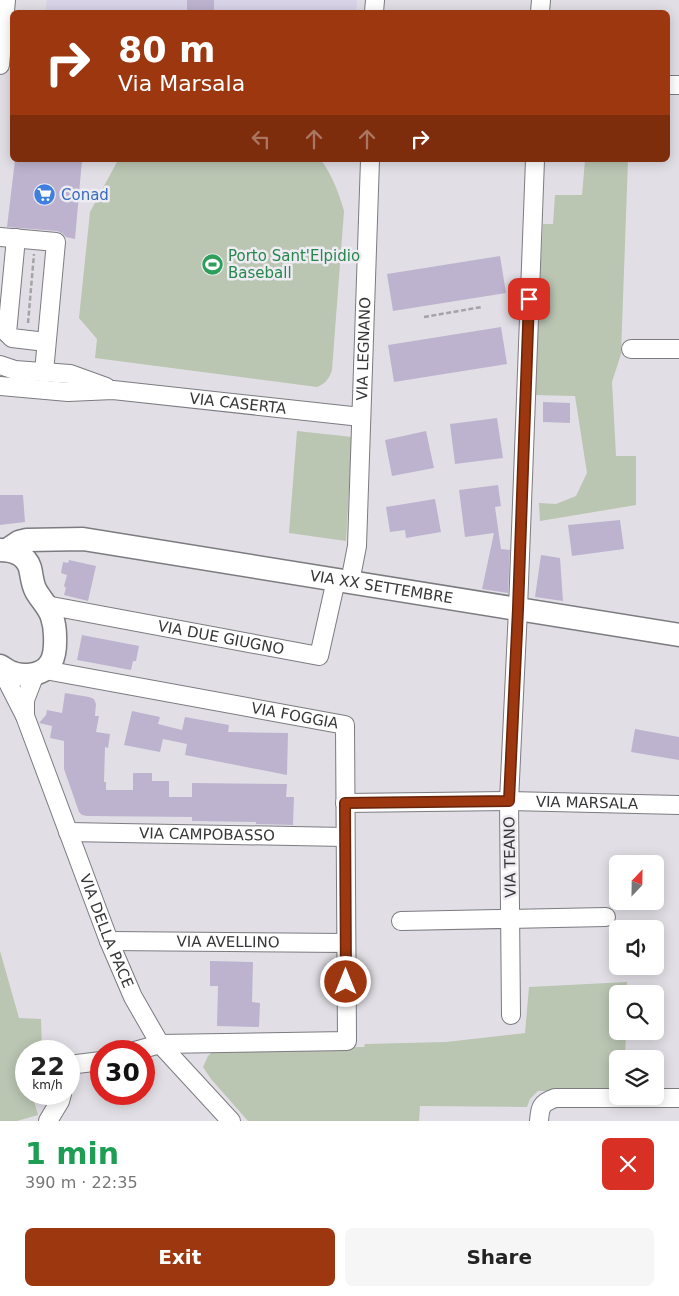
<!DOCTYPE html>
<meta charset="utf-8">
<style>
body{margin:0;font-family:"DejaVu Sans",sans-serif;background:#f6f6f6;color:#222;height:100vh;display:flex;flex-direction:column;font-size:19px;white-space:nowrap}
*{box-sizing:border-box;margin:0}
p{font-size:16px;color:#767676}
.icon{flex:none;width:28px;height:28px;fill:none;stroke:currentColor;stroke-width:2;stroke-linecap:round;stroke-linejoin:round}
.map{position:relative;height:1121px;overflow:hidden}
.details{display:flex;flex-direction:column;background:#fff;flex:1}
.details>*{flex:none}
.guide{position:absolute;left:10px;top:10px;width:660px;height:152px;border-radius:8px;box-shadow:0 2px 12px #0003;background:#9d370f;color:#fff;overflow:hidden}
.needle{width:32px;rotate:22deg}
.buttons{position:absolute;left:609px;top:855px;display:grid;gap:10px}
.buttons a{display:grid;place-items:center;width:55px;height:55px;border-radius:8px;background:#fff;box-shadow:0 2px 12px #0003;font-size:25px}
.speed{position:absolute;left:15px;top:1040px;display:flex;gap:10px;font-size:25px;font-weight:700;text-align:center}
.speed>*{display:grid;place-content:center;width:65px;height:65px;border-radius:50%;background:#fff;box-shadow:0 2px 12px #0003;line-height:1}
.speed small{font-size:12px;font-weight:400}
.speed .limit{border:8px solid #d22;background:#fff;color:#111}
.pin{position:absolute;display:grid;place-items:center;width:42px;height:42px;color:#fff;margin:-21px;border-radius:10px;box-shadow:0 2px 8px #0006}
.me{position:absolute;width:55px;margin:-28px;rotate:0deg;stroke-linejoin:round;filter:drop-shadow(0 0 4px #0008)}
.turn{display:flex;align-items:center;gap:18px;height:105px;padding:0 25px;font-size:22px}
.turn .icon{width:65px;height:65px;stroke-width:2.5}
.turn b{display:block;font-size:35px;line-height:42px}
.lanes{display:flex;align-items:center;height:48px;padding:0 25px;background:#0003;justify-content:center;gap:25px;direction:ltr}
.lanes .off{opacity:.35}
.round{display:grid;place-items:center;flex:none;width:52px;height:52px;border-radius:8px;background:#f6f6f6}
.overview{display:flex;align-items:center;justify-content:space-between;height:85px;padding:0 25px}
h1{font-size:30px;font-weight:700;line-height:38px;color:#1e9e55}
.button{display:flex;gap:10px;margin-top:auto;padding:10px 25px}
.button a{flex:1;height:58px;border-radius:8px;background:#9d370f;color:#fff;font-size:20px;font-weight:700;line-height:58px;text-align:center}
.button a+a{background:#f6f6f6;color:#222}
.map>svg:first-child{display:block}
.education{fill:#d9d3e8}
.green{fill:#bac5b2}
.building{fill:#bdb3cf}
.lines{fill:none;stroke-linecap:round;stroke-linejoin:round}
.minor-casing{stroke:#7c7b80;stroke-width:20}
.major-casing{stroke:#7c7b80;stroke-width:25}
.path{stroke:#a4a3a7;stroke-width:2.5;stroke-dasharray:5 2.5;stroke-linecap:butt}
.minor{stroke:#fff;stroke-width:18}
.major{stroke:#fff;stroke-width:22}
.route-casing{stroke:#66240a;stroke-width:12}
.route{stroke:#9d370f;stroke-width:9}
.labels{text-anchor:middle;stroke-width:5;stroke-linejoin:round;paint-order:stroke}
.shop-label{font-size:15px;fill:#366cbe;stroke:#eeecf2;text-anchor:start}
.leisure-label{font-size:15px;fill:#27864d;stroke:#eeecf2;text-anchor:start}
.street-label{font-size:15px;fill:#373638;stroke:#eeecf2}
</style>
<div class="map">
<svg width="679" height="1121" viewBox="0 0 679 1121">
<rect width="100%" height="100%" fill="#e1dfe5"/>
<path class="education" d="M47,0h310l-1,12h-311z"/>
<path class="green" d="M118,160h203c11,15 18,33 23,51l-12,159c-3,9 -7,14 -15,17l-222,-29 2,-19 -18,-21 11,-106z
M585,160h43l-7,194 -9,28 4,74h20v49l-96,16 -1,-18 17,1 20,-8 11,-23 -12,-77 -41,-1 9,-171h10l2,-29h27z
M297,431l55,6 -6,104 -57,-8z
M0,951l19,67 22,1 1,32h-16v43h6l6,21 -21,6h-17z
M627,982v12h-9v37h8l-1,28h-7l-1,31 -79,1 -8,8 -3,8 -107,-1 -1,15h-171l-37,-42 -8,-12 5,-11 8,-8 148,-1 1,-3 81,-2 79,-9 4,-46z"/>
<path class="building" d="M187,0h27v12h-27z
M15,160h67l-7,79 -9,-2 -4,-4 -5,-2 -50,-4z
M500,256l6,37 -113,18 -6,-37z
M501,327l6,37 -113,18 -6,-37z
M543,402l27,1v20l-27,-1z
M497,418l6,40 -48,6 -5,-40z
M426,431l8,37 -42,8 -7,-36z
M498,485l3,21 -6,1 6,42 9,1 -2,43 -26,-4 12,-56 -29,4 -6,-47z
M0,495h23l2,27 -25,3z
M435,499l6,33 -35,6 -1,-8 -15,2 -4,-25z
M620,520l4,29 -52,7 -4,-31z
M541,555l19,3 3,43 -28,-4z
M69,560l27,6 -8,35 -24,-6 2,-7 -2,-2 3,-11 -6,-2 2,-11 5,1z
M82,635l57,11 -3,15h-3l-2,9 -54,-10z
M65,693l24,4 5,2 2,5 -1,12h4l-3,16 14,2 -2,14 -3,-1 -1,35h2v8h27v-17h19v8h17v16h23v-14l95,1 -1,13h8l-1,28 -37,-1v-2l-64,-1v-4l-105,-1 -5,-1 -3,-3 -15,-43v-28l-14,-3 2,-12 -13,-3 7,-8 1,-5 15,3z
M132,711l28,6 -2,7 24,6 3,-13 44,8 -1,7 60,1 -1,42 -102,-20 2,-11 -24,-5 -3,13 -36,-7z
M635,729l44,8v23l-48,-8z
M210,961l43,1 -1,40 8,1 -1,24 -42,-1 1,-40h-8z"/>
<g class="lines">
<defs>
<g id="minor">
<path d="M374,12l1,-12"/>
<path d="M540,12l1,-12"/>
<path d="M0,65l6,-65"/>
<path d="M668,85h11"/>
<path d="M0,237l56,5 -12,130"/>
<path d="M16,238l-9,95 5,5 34,4"/>
<path d="M631,349h48"/>
<path d="M0,365l15,5 55,4 36,13"/>
<path id="s1" d="M0,386l68,6 45,-2 248,27"/>
<path id="s2" d="M350,582l7,-36 13,-386"/>
<path id="s3" d="M46,605l273,51 17,-76"/>
<path id="s4" d="M0,667l25,49 84,225 24,56 27,47 71,77"/>
<path id="s5" d="M45,670l300,55 2,316 -187,3 -25,7"/>
<path d="M25,716v-16l10,-26"/>
<path id="s6" d="M345,803l164,-2 170,4"/>
<path id="s7" d="M68,832l277,5"/>
<path d="M401,921l205,-4"/>
<path id="s8" d="M109,941l237,2"/>
<path d="M511,1015l-2,-214 9,-192 17,-449"/>
<path d="M69,1065l32,-4"/>
<path d="M48,1121l12,-20 2,-7"/>
<path d="M539,1121c1,-14 2,-18 16,-23h124"/>
</g>
<g id="major">
<path d="M0,550c13,0 26,5 30,18 2,8 2,16 6,23 5,9 13,16 16,26 2,6 3,13 3,19 1,21 -3,36 -26,39 -5,0 -11,0 -16,-2 -4,-1 -9,-5 -13,-7"/>
<path id="s9" d="M7,550l12,-8 8,-2 56,-1 596,96"/>
</g>
</defs>
<use href="#minor" class="minor-casing"/>
<use href="#major" class="major-casing"/>
<path class="path" d="M424,317l58,-10
M28,323l6,-69"/>
<use href="#minor" class="minor"/>
<use href="#major" class="major"/>
</g>
<g class="lines">
<defs>
<path id="route" d="M346,982l-1,-179 164,-2 9,-192 11,-310"/>
</defs>
<use href="#route" class="route-casing"/>
<use href="#route" class="route"/>
</g>
<defs>
<symbol id="supermarket-disc" viewBox="-11 -11 22 22"><circle r="9.5" fill="#3f7fe0" stroke="#eeecf2"/><path d="M-6-5.5h2.5l.6 2H6L4.5 2H-2.5L-4.4-4H-6ZM-1.5 3.2a1.3 1.3 0 1 0 .1 0ZM3 3.2a1.3 1.3 0 1 0 .1 0Z" fill="#fff"/></symbol>
<symbol id="stadium-disc" viewBox="-11 -11 22 22"><circle r="9.5" fill="#2e9e5b" stroke="#eeecf2"/><path d="M0-5a6.5 5 0 1 0 0 10a6.5 5 0 1 0 0-10ZM-3.5-1.8h7v3.6h-7Z" fill="#fff"/></symbol>
</defs>
<g fill-rule="evenodd">
<use href="#supermarket-disc" x="32" y="182" width="25" height="25"/>
<use href="#stadium-disc" x="200" y="252" width="25" height="25"/>
</g>
<g class="labels">
<g class="shop-label">
<text x="61" y="200">Conad</text>
</g>
<g class="leisure-label">
<text x="228" y="261">Porto Sant'Elpidio<tspan x="228" dy="17">Baseball</tspan></text>
</g>
<g class="street-label">
<text dy="5" stroke="none"><textPath href="#s2" startOffset="234">VIA LEGNANO</textPath></text>
<text dy="5" stroke="none"><textPath href="#s1" startOffset="239">VIA CASERTA</textPath></text>
<text dy="5" stroke="none"><textPath href="#s9" startOffset="381">VIA XX SETTEMBRE</textPath></text>
<text dy="5" stroke="none"><textPath href="#s3" startOffset="178">VIA DUE GIUGNO</textPath></text>
<text dy="5" stroke="none"><textPath href="#s5" startOffset="254">VIA FOGGIA</textPath></text>
<text dy="5" stroke="none"><textPath href="#s6" startOffset="242">VIA MARSALA</textPath></text>
<text dy="5" stroke="none"><textPath href="#s7" startOffset="139">VIA CAMPOBASSO</textPath></text>
<text transform="translate(510 857) rotate(-91)" y="5">VIA TEANO</text>
<text dy="5" stroke="none"><textPath href="#s4" startOffset="285">VIA DELLA PACE</textPath></text>
<text dy="5" stroke="none"><textPath href="#s8" startOffset="119">VIA AVELLINO</textPath></text>
</g>
</g>
</svg>
<div class="buttons">
<a><svg class="needle" viewBox="-14 -14 28 28"><path d="M0-13l5 13h-10z" fill="#e53935"/><path d="M0 13l5-13h-10z" fill="#767676"/></svg></a>
<a><svg class="icon" aria-label="sound" viewBox="0 0 24 24"><path d="M4 9h4l5-4v14l-5-4H4zM17 9q2 3 0 6"/></svg></a>
<a><svg class="icon" aria-label="search" viewBox="0 0 24 24"><circle cx="10" cy="10" r="6"/><path d="M15 15l6 6"/></svg></a>
<a><svg class="icon" aria-label="layers" viewBox="0 0 24 24"><path d="M12 4l9 5-9 5-9-5zM3 14l9 5 9-5"/></svg></a>
</div>
<div class="speed"><div>22<small>km/h</small></div><div class="limit">30</div></div>
<div class="pin" style="left:529px;top:299px;background:#d93025"><svg class="icon" aria-label="arrive" viewBox="0 0 24 24"><path d="M6 21V4h12l-3 4 3 4H6"/></svg></div>
<svg class="me" style="left:346px;top:982px" viewBox="-20 -20 40 40"><circle r="17" fill="#9d370f" stroke="#fff" stroke-width="3"/><path d="M0-11L8 9 0 5-8 9z" fill="#fff"/></svg>
<div class="guide">
<div class="turn"><svg class="icon" aria-label="right" viewBox="0 0 24 24"><path d="M7 20v-9h11M14 6l5 5-5 5"/></svg><div><b>80 m</b>Via Marsala</div></div>
<div class="lanes"><svg class="icon off" aria-label="left" viewBox="0 0 24 24"><path d="M17 20v-9H6M10 6l-5 5 5 5"/></svg><svg class="icon off" aria-label="ahead" viewBox="0 0 24 24"><path d="M12 20V5M6 11l6-6 6 6"/></svg><svg class="icon off" aria-label="ahead" viewBox="0 0 24 24"><path d="M12 20V5M6 11l6-6 6 6"/></svg><svg class="icon" aria-label="right" viewBox="0 0 24 24"><path d="M7 20v-9h11M14 6l5 5-5 5"/></svg></div>
</div>
</div>
<section class="details">
<div class="overview"><div><h1>1 min</h1><p>390 m · 22:35</p></div><a class="round" style="background:#d93025;color:#fff"><svg class="icon" aria-label="close" viewBox="0 0 24 24"><path d="M6 6l12 12M18 6L6 18"/></svg></a></div>
<div class="button"><a>Exit</a><a>Share</a></div>
</section>
